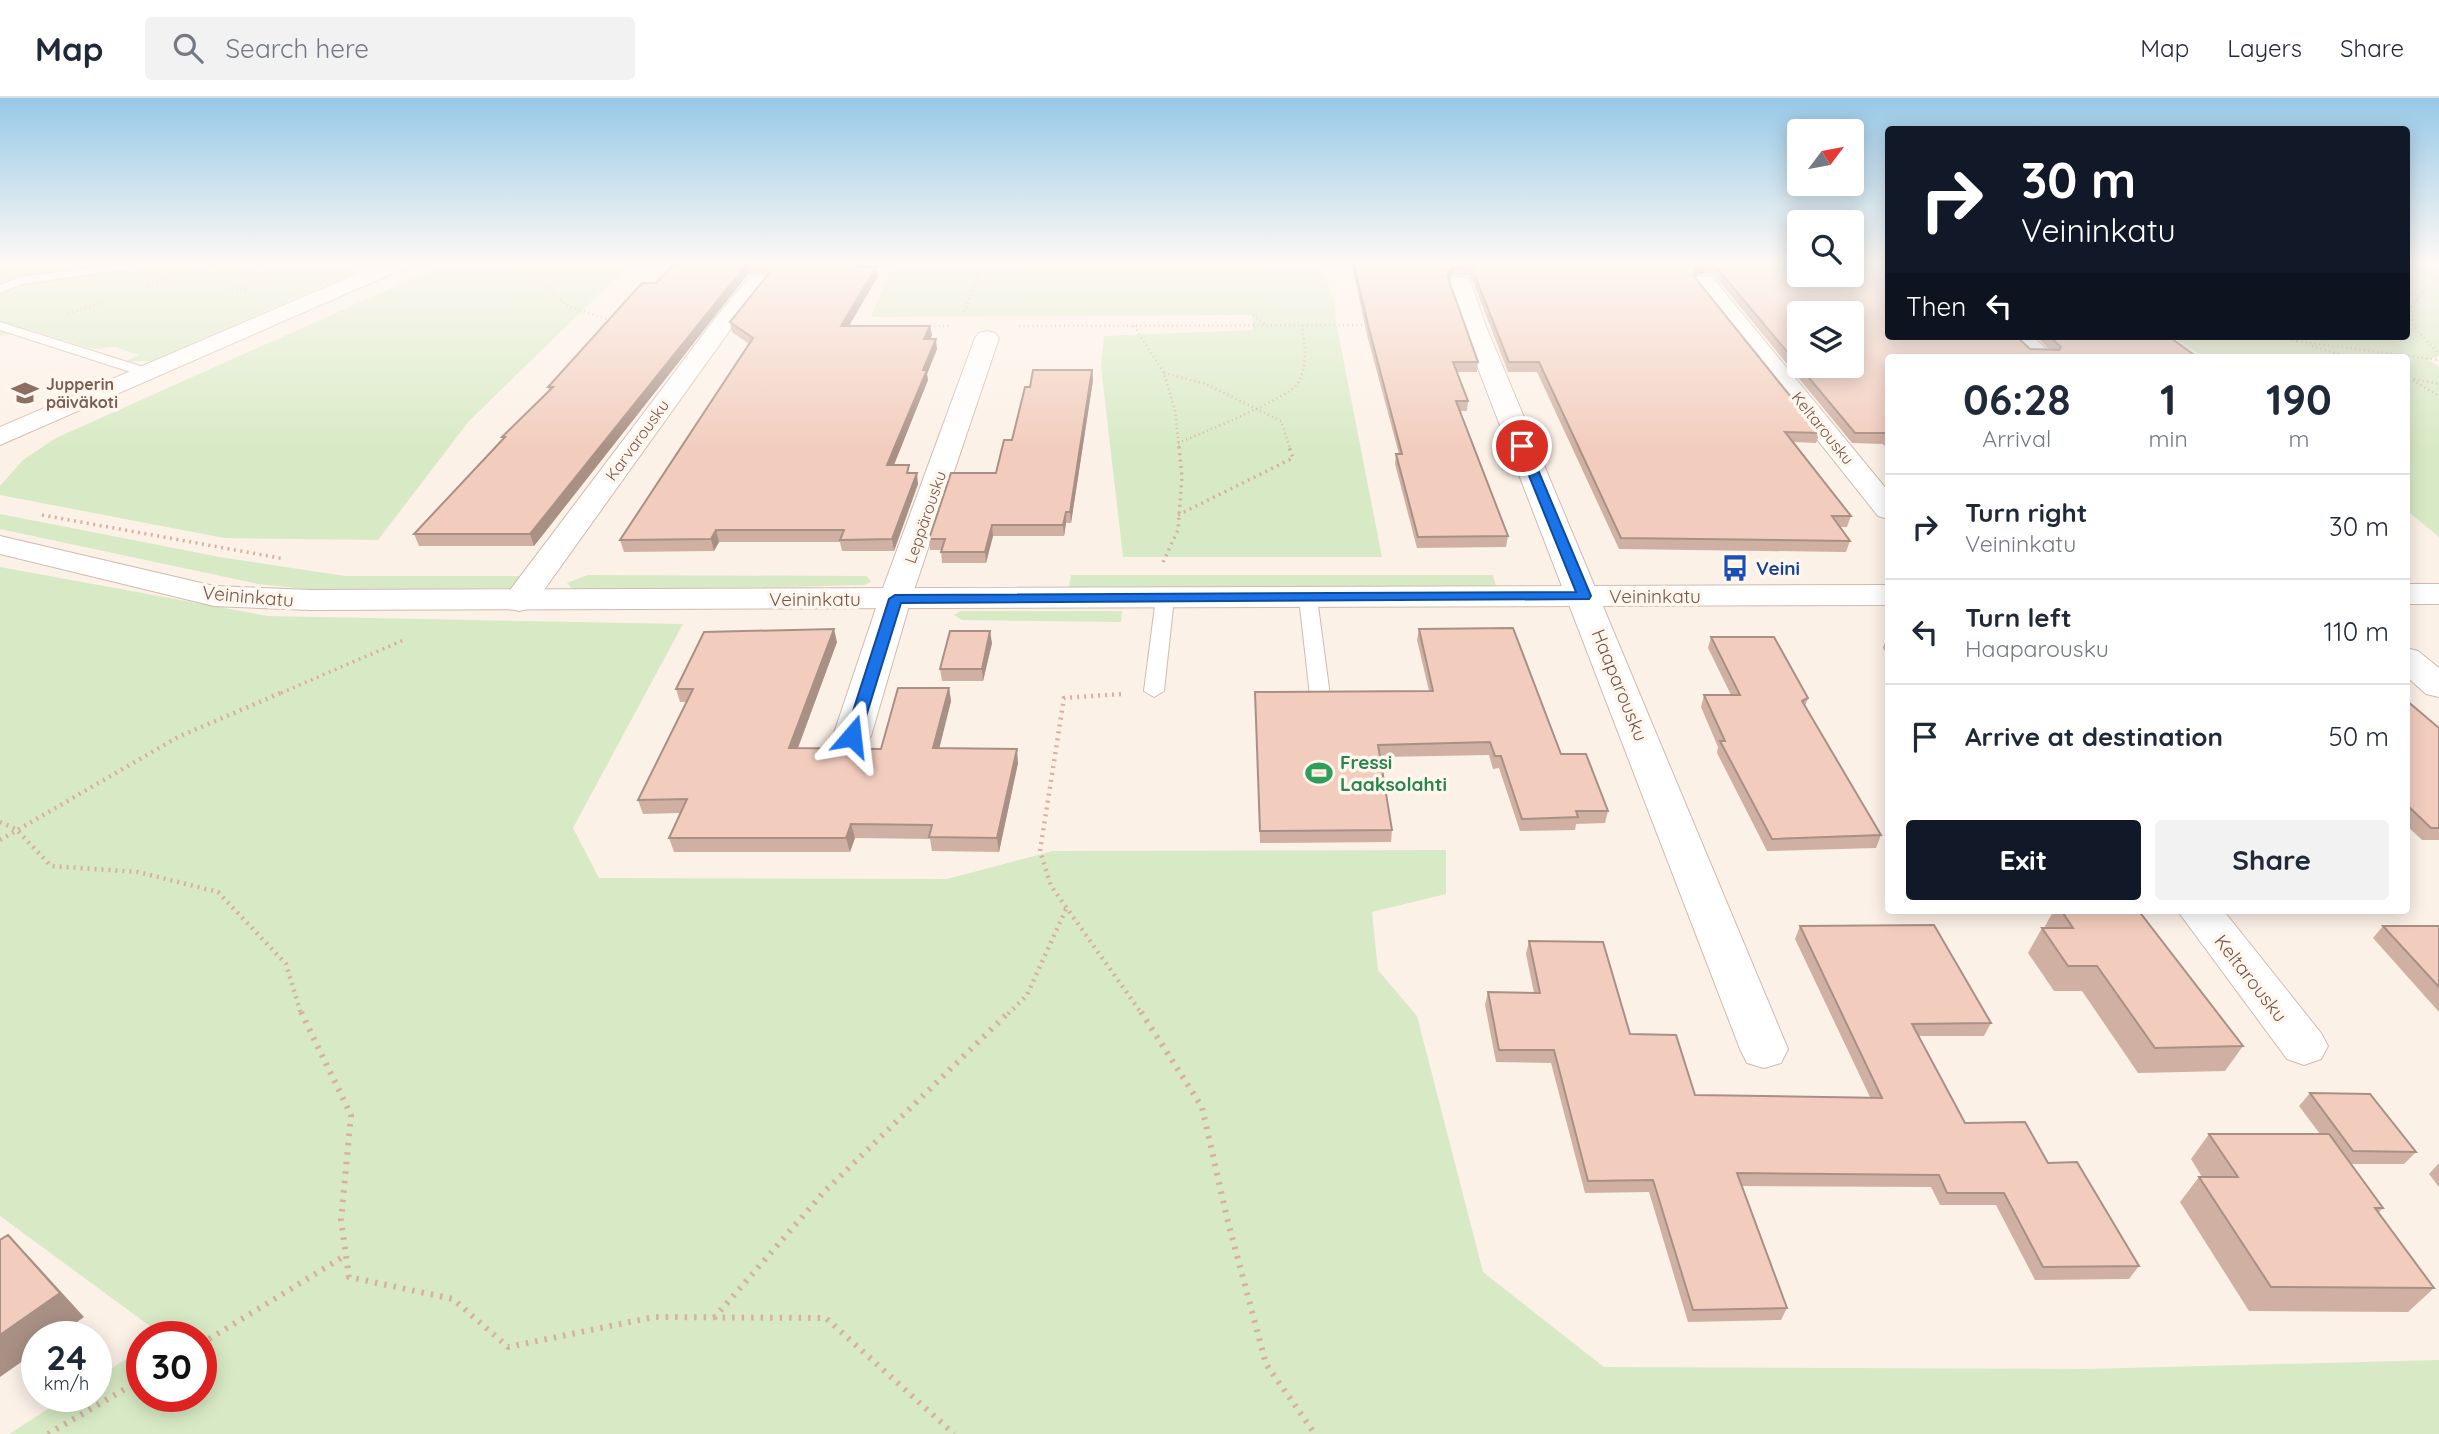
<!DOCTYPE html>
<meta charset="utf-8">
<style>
body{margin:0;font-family:Quicksand,sans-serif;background:#f2f2f3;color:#1f2937;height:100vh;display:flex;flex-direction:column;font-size:26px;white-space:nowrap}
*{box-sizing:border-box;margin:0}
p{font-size:23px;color:#747a83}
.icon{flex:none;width:38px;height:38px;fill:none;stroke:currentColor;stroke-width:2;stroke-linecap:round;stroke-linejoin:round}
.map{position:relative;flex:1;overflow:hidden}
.sheet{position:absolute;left:1885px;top:256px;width:525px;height:560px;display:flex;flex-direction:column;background:#fff;border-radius:7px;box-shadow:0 4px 18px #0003}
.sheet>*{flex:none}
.banner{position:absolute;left:1885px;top:28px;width:525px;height:214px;border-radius:7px;box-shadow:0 4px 18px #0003;background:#111827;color:#fff;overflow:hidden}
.needle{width:46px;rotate:58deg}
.controls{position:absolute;left:1787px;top:21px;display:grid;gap:14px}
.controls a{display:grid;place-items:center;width:77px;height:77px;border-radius:7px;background:#fff;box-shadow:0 4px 18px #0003;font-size:35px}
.speed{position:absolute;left:21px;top:1223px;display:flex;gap:14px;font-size:35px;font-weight:700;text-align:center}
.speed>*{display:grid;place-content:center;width:91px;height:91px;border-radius:50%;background:#fff;box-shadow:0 4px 18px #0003;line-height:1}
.speed small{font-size:18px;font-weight:400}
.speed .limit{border:10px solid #d22;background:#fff;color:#111}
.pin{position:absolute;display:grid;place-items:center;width:60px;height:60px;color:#fff;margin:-30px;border:4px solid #fff;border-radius:50%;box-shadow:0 2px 7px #0007}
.me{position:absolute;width:77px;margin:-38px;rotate:17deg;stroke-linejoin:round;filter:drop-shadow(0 0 5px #0008)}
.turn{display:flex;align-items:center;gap:24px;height:147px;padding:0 21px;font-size:32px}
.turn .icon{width:91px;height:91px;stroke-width:2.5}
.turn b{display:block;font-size:49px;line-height:60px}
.then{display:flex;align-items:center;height:66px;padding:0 21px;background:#0003;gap:14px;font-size:26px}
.eta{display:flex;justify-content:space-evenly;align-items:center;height:119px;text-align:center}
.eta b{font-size:42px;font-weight:700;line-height:49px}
.primary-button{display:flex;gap:14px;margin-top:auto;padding:14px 21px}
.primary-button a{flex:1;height:80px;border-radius:7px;background:#111827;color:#fff;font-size:28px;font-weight:700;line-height:80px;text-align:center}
.primary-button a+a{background:#f2f2f3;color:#1f2937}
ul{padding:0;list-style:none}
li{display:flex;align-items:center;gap:21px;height:105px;padding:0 21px;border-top:2px solid #e0e1e3}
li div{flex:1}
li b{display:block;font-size:26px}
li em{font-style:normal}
header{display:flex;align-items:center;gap:42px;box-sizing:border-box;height:98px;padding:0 35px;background:#fff;border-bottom:2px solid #e0e1e3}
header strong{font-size:33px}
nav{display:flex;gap:38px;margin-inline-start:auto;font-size:24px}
.search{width:490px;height:63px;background:#f2f2f3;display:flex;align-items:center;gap:18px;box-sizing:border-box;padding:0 24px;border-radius:7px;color:#747a83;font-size:26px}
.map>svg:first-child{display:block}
.green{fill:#d8eac5}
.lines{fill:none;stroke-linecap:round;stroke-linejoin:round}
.service-casing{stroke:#d0baaf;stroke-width:2}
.minor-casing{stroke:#d0baaf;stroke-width:2}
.tertiary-casing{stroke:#d0baaf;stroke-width:2}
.path-far3{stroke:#d7b0a1;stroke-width:2.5;stroke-dasharray:1 3.5;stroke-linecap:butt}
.path-far2{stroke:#d7b0a1;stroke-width:3.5;stroke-dasharray:2 4.5;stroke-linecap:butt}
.path-far1{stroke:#d7b0a1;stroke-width:4.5;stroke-dasharray:2 5;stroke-linecap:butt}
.path{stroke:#d7b0a1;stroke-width:6;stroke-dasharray:2.5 7;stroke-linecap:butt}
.service{fill:#fff;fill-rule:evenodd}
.minor{fill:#fff;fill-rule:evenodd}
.tertiary{fill:#fff;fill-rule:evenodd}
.wall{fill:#d0b0a3}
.shaded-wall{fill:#a99085}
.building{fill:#f2cdbe;stroke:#a99085;stroke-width:2}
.route{fill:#1a73e8;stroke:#114b97;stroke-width:2}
.labels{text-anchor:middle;stroke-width:7;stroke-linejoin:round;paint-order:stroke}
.far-education-label{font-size:16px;font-weight:bold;fill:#785e54;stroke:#fff6ed;text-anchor:start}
.far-street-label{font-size:16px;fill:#76564b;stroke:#fff6ed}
.transit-label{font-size:19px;font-weight:bold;fill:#164399;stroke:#fff6ed;text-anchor:start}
.street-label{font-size:19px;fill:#76564b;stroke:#fff6ed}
.leisure-label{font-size:19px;font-weight:bold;fill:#27864d;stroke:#fff6ed;text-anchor:start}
</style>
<header>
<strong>Map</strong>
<div class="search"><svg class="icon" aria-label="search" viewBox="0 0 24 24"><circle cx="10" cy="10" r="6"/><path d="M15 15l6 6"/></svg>Search here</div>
<nav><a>Map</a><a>Layers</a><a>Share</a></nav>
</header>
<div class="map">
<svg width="2439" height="1336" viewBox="0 0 2439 1336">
<rect width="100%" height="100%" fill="#fcf1e7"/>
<path class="green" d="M0,163h381l-230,100 -27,1 15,-7 -24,-8 -22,2 -63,-19 -30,6z
M452,163h188l-19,12 -152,148 -91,119 -154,-2 -224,-43v-9l23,-26 33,-22z
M894,163h425l16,41 1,20 46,235h-259l-22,-190 3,-31 149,-6 -1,-15 -381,2z
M2406,163h33v95l-11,4 11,7v170l-33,-27v-153h-202l-32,-21h234z
M0,416l220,43 125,19h185l-16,19 -209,-6 -47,-5 -258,-55z
M0,469l268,49 415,8 -110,204 26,50 348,1 106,-28 393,-1v44l-74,18 6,58 39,46 66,256 121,95 483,2 352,-9v74h-2430l58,-37 29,-1v-18l46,-29v47h59v-59h-41l2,-2 -162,-119z
M588,477l279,1 4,6 -7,3 -288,8 -9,-10z
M1071,477h422l3,11 -427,1z
M961,513h161l-1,11 -159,-2 -8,-5z"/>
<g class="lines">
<defs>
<path id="service" d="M124,166l6,3 -2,2 -106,15 -22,9v-8l20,-8z
M0,224l153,48 2,3 -7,4 -5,-1 -143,-46z
M1165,495l9,5 -10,93 -10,6 -10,-6 12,-93z
M1308,495l9,5 13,98 -10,6 -10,-6 -11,-98z"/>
<path id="minor" d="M758,177l8,1 3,5 -39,49 -199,278 -12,3 -12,-3 -4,-7 4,-7 207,-274 36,-44z
M1704,178l8,1 176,214v28l-10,-3 -182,-229 -3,-5 3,-5z
M1460,179l8,1 3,5 14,41 303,725 -7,14 -17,5 -17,-5 -7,-14 -279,-725 -12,-41 3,-5z
M987,233l8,2 4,5 -88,261 -40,137 -6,8 -13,3 -13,-3 -6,-8 46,-137 96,-261 4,-5z
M2006,238h26l23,21h-27z
M2406,550l12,3 21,17v29l-13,-3 -20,-18z
M2177,812h46l98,123 7,13 -7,13 -17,6 -17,-6z"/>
<path id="tertiary" d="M387,163h28l-3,4 -412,180v-18z
M0,438l214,50 97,4 1577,-5v20l-1577,5 -97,-4 -214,-52z
M2406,486h33v20h-33z"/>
</defs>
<use href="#service" class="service-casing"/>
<use href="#minor" class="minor-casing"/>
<use href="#tertiary" class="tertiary-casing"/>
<path class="path-far3" d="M239,163l31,9 -26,19
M529,163l27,35 12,10 44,15
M2439,179l-13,10 -15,20 2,19 26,28
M148,188l31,-13 58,-12
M232,190l16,2
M964,214l20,-51
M68,216l35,-12
M1253,217l13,10
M925,228h26
M1019,228l349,-1
M1134,228l30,47 11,37 4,38
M2274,238l23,5
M2297,243l142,19
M2312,248l37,11
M1164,275l42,11 75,37 9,27
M2409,280l30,18
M2414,281l25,5
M1178,345c21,-9 112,-45 120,-60 11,-19 6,-38 4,-58"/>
<path class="path-far2" d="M42,417l243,44
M1178,417l115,-57 -4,-11
M1163,464l15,-32 4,-53 -3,-30
M281,595l125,-54"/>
<path class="path-far1" d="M1121,596l-57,4 -24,153 11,35 91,128
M0,724l16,7 35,37 87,6 80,20 68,72 15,50
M0,742l178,-103 107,-46
M1008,916l19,-19 39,-86"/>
<path class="path" d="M301,914l50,103 -10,105 8,57 104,22 55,48 146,-30 172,1 128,116
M1141,914l61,95 25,111 39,146 49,70
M714,1220l109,-125 186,-181
M201,1246l145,-89
M48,1336l94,-55"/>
<use href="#service" class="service"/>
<use href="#minor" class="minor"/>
<use href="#tertiary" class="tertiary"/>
</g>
<path class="wall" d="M677,163h191l-3,6 13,9 -29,50 83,9 -2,4 7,10 -10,25 1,6 -34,85 16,8 8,11 -24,67h-52l-2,-9h-121l-5,9 -90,1 -4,-12 129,-196 -17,-12 -2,-10 37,-47 -1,-2 -18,1 -214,272h-115l-5,-12 89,-95 -1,-2 47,-47 -1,-3 108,-104z
M1351,163h448l231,88 20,1 -14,-14h132l29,21h-309v93l-5,-6 -31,-1 -138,-168 -10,-2 -10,3 126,157 -4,10 -22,-1 57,74 -4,11h-7l10,14 -4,11 -227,-3 -82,-177h-29l-35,-90 -5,-7h-16l-3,5 29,82 -1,10h-20l11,29 -1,10h-7l48,125 -2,11 -89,1 -22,-84 1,-10h3l-32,-119z
M1092,272l1,10 -22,143h-5l-2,13h-71l-7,27h-44l-1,-13h-11l-1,-11 67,-66 16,-33 18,-53z
M1419,531l142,125 47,57 -3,12 -29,1 -1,6 -55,1 -21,-63 -6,1 -4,-14 -109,2 12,73 -1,12 -131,1 -5,-151 174,-1 -12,-51z
M1888,536v21l-5,-7z
M1711,539l97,61 -3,8 76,129 -5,13 -109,3 -50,-98 1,-6 -17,-40 3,-12h27l-23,-47z
M837,544l-39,106 83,1 68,-61 2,13 -12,47 79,15 -19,89 -67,-1 -2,-12 -75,-1 -5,14h-176l-5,-14 11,-25 -37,1 -5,-14 48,-98h-6l-4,-13z
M992,545l-9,38h-41l-2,-12z
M2406,602l33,28v112h-17l-16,-15z
M2054,812h84l105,136 -18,25 -87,2 -56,-82h-28l-26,-38 14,-25h2z
M1800,828l191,97 -7,13h-65l46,87 83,40 91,103 -10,13 -94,1 -39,-75h-56l-9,-18 -189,-1 45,122 -6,12 -93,2 -39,-130 -64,1 -34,-130 -55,-1 -11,-57 3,-13 46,1 -8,-39 3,-13 166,154 175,2 -75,-158z
M2383,828h56v86l-66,-74z
M2310,995l106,59 -12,12h-53l32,44 -5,5 56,75 -26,24 -159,-1 -69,-109 19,-25h3l-11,-18 18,-25h111l-21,-28z
M2439,1065v24l-10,-13z"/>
<path class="shaded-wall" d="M861,163h7l-9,15 -1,-9z
M746,167l2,9 -214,272 -4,-12z
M1706,167l-2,8 -10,3 -1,-1 3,-8z
M876,169l2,9 -35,60 -2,-10z
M1453,169l-1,8 -6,9 1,-9z
M930,228l2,9 -6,14 -2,-10z
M936,241l1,10 -10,25 1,6 -39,97 -2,-12z
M1092,272l1,10 -22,143 -1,-11z
M917,375l1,11 -24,67 -2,-12z
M1066,414v11l-2,13 -1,-11z
M992,427l1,11 -7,27 -1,-11z
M716,432l3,12 -5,9 -3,-12z
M834,531l3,13 -44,119 -4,-13z
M990,533l2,12 -9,38 -1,-12z
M949,590l2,13 -15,61 -3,-14z
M1017,651l1,14 -19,89 -2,-14z
M851,726l4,14 -5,14 -4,-14z
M8,1137l24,25 52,57 -28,20h-19v14l-37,26v-42z"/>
<path class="building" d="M677,163h184l-3,6h18l-35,59h89l-6,13h12l-13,31h4l-40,95h22l-2,8h10l-25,66 -52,1 4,-10h-128l-5,9 -91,1 133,-202 -23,-16 39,-49 -5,-9 -18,1 -216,269h-116l91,-97h-3l51,-50h-5l94,-104h14z
M1353,163h446v14h53v-14h36v75h128l14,13 29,1 2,-3 -12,-11h119l29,21h-309v79l-2,-3h-31l-56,-67h53v-53h-53v53l-83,-99 -10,-2 -10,2 -3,8 3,4 124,154 -35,-1 66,84h-19l18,25 -229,-3 -82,-176h-30l-35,-89 -5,-6h-16l-6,8 31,87h-25l15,39h-12l52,135 -90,1 -22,-83h6l-34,-129z
M1033,272h59l-22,142h-4l-3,13h-71l-7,27h-44l4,-13h-16l22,-66h45l8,-33h8l13,-53h5z
M1513,530l48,126h25l22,57h-32l2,6 -56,2 -21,-63h-6l-5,-14 -112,3 14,85 -132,1 -5,-139 178,-1 -14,-62z
M834,531l-45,119 92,1 17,-61h51l-16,60 84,1 -20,89 -68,-1 3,-12 -81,-1 -5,14h-177l18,-39 -49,1 55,-111h-17l28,-57z
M950,533h40l-8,38h-42z
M1711,539h63l34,61 -6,3 79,134 -109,4 -52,-98h5l-21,-46h36z
M2406,602l33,28v100h-8l-25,-24z
M2061,812h77l105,136 -88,2 -58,-82h-29l-26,-38h31z
M1934,827l57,98 -79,1 53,99 60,-1 23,41 29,-1 62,104 -96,1 -39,-74h-57l-8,-18 -202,-2 50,135 -94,2 -40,-130 -65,1 -34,-131h-55l-11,-58 52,1 -11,-52 74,1 27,92 46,1 19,60 187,3 -82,-172z
M2383,828h56v61z
M2310,995l60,1 46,58 -63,-1z
M2209,1036h120l54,74h-8l59,80 -163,-1 -72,-110h39z
M8,1137l52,58 -60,42v-95z"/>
<linearGradient id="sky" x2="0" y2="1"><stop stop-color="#96c8e7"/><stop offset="0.47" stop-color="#fef9f4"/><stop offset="1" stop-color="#fef9f4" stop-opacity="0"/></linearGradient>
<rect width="2439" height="350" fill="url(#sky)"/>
<path class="route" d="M1518,345l10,3 63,150 -2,3 -688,4 -41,133 -8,4 -7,-4 44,-137 6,-4 681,-3 -59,-146z"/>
<defs>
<symbol id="school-bare" viewBox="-9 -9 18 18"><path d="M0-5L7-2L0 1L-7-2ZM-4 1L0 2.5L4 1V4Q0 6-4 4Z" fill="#8d6e63" stroke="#fff6ed" stroke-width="2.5" paint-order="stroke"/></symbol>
<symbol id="bus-bare" viewBox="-9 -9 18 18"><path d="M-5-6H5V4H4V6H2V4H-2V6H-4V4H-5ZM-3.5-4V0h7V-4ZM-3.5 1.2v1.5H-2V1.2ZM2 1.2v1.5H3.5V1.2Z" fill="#1a4fb4" stroke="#fff6ed" stroke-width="2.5" paint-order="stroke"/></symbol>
<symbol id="stadium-bare" viewBox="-9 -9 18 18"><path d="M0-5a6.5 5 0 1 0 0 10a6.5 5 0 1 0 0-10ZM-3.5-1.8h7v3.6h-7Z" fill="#2e9e5b" stroke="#fff6ed" stroke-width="2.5" paint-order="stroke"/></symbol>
</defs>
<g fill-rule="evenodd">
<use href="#school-bare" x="6" y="276" width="38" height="38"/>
<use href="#bus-bare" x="1716" y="451" width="38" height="38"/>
<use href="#stadium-bare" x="1300" y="656" width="38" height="38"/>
</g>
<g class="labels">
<g class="far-education-label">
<text x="46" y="292">Jupperin<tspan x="46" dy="18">päiväkoti</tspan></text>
</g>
<g class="far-street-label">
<text transform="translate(1823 330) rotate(51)" y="6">Keltarousku</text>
<text transform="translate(637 342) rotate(-54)" y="6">Karvarousku</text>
<text transform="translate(925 419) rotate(-71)" y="6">Leppärousku</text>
</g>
<g class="transit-label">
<text x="1756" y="477">Veini</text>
</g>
<g class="street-label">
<text transform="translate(248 498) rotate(5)" y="7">Veininkatu</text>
<text x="1655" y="505">Veininkatu</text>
<text x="815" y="508">Veininkatu</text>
<text transform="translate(1620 587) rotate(68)" y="7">Haaparousku</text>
<text transform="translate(2251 880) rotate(52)" y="7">Keltarousku</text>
</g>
<g class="leisure-label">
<text x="1340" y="671">Fressi<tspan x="1340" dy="22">Laaksolahti</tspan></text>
</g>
</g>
</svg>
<div class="controls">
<a><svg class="needle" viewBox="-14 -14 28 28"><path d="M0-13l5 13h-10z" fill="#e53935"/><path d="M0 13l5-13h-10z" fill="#747a83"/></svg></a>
<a><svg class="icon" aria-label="search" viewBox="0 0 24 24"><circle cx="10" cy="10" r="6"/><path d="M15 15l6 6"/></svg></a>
<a><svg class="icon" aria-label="layers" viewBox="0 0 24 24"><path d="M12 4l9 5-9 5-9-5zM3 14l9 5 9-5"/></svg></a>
</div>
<div class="speed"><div>24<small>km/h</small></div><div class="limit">30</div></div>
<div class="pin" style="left:1522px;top:348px;background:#d93025"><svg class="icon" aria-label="arrive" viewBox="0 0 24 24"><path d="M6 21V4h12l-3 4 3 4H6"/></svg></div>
<svg class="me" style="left:852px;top:638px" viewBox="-20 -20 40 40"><path d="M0-17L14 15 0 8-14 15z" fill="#1a73e8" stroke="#fff" stroke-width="4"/></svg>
<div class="banner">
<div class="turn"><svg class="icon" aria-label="right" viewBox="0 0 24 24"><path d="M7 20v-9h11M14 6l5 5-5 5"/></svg><div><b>30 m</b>Veininkatu</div></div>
<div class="then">Then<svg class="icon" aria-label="left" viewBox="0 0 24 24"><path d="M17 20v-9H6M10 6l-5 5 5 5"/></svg></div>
</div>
<section class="sheet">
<div class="eta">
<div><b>06:28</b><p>Arrival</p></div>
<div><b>1</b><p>min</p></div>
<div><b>190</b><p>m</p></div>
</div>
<ul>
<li><svg class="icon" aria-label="right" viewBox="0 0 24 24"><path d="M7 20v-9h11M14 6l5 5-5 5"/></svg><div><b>Turn right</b><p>Veininkatu</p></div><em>30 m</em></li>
<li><svg class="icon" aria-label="left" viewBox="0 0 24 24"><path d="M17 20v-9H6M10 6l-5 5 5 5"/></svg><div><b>Turn left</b><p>Haaparousku</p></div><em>110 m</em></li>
<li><svg class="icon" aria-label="arrive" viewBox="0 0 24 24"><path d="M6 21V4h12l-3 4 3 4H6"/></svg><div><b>Arrive at destination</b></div><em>50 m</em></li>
</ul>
<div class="primary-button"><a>Exit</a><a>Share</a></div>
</section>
</div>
